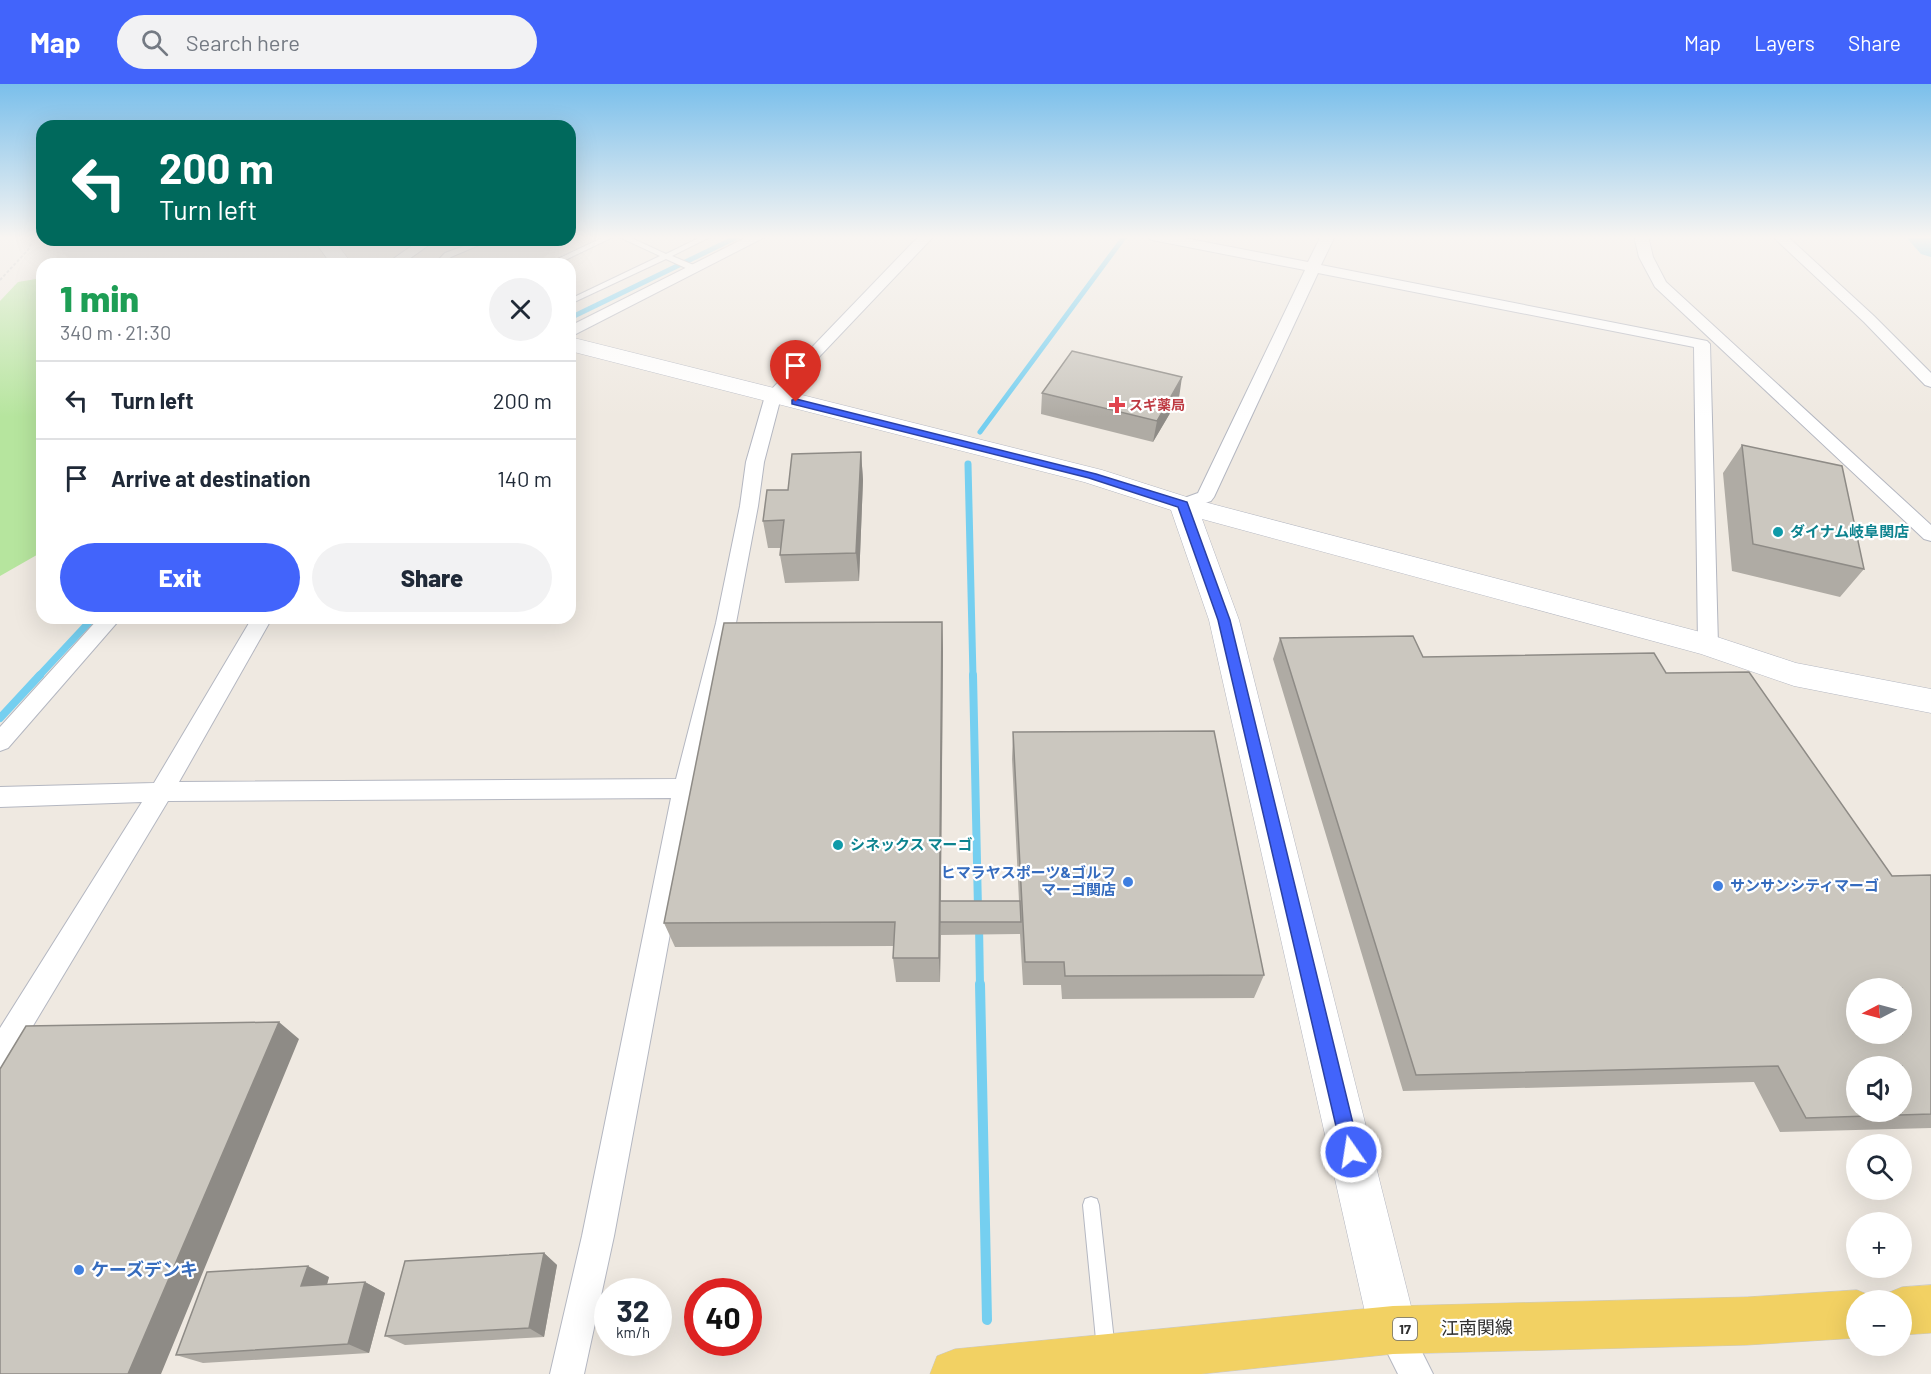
<!DOCTYPE html>
<meta charset="utf-8">
<style>
body{margin:0;font-family:Barlow,"Noto Sans JP",sans-serif;background:#f2f2f3;color:#1f2937;height:100vh;display:flex;flex-direction:column;font-size:22px;white-space:nowrap}
*{box-sizing:border-box;margin:0}
p{font-size:20px;color:#747a83}
.icon{flex:none;width:33px;height:33px;fill:none;stroke:currentColor;stroke-width:2;stroke-linecap:round;stroke-linejoin:round}
.map{position:relative;flex:1;overflow:hidden}
.details{position:absolute;left:36px;top:174px;width:540px;height:366px;display:flex;flex-direction:column;background:#fff;border-radius:18px;box-shadow:0 6px 24px #0002}
.details>*{flex:none}
.guide{position:absolute;left:36px;top:36px;width:540px;height:126px;border-radius:18px;box-shadow:0 6px 24px #0002;background:#00695c;color:#fff;overflow:hidden}
.needle{width:39px;rotate:264deg}
.controls{position:absolute;left:1846px;top:894px;display:grid;gap:12px}
.controls a{display:grid;place-items:center;width:66px;height:66px;border-radius:50%;background:#fff;box-shadow:0 6px 24px #0002;font-size:30px}
.speed{position:absolute;left:594px;top:1194px;display:flex;gap:12px;font-size:30px;font-weight:700;text-align:center}
.speed>*{display:grid;place-content:center;width:78px;height:78px;border-radius:50%;background:#fff;box-shadow:0 6px 24px #0002;line-height:1}
.speed small{font-size:15px;font-weight:400}
.speed .limit{border:9px solid #d22;background:#fff;color:#111}
.pin{position:absolute;display:grid;place-items:center;width:51px;height:51px;color:#fff;margin:-62px -26px;border-radius:50% 50% 50% 0;rotate:-45deg;box-shadow:0 0 6px #0007}
.pin .icon{rotate:45deg}
.me{position:absolute;width:66px;margin:-33px;rotate:347deg;stroke-linejoin:round;filter:drop-shadow(0 0 4px #0008)}
.turn{display:flex;align-items:center;gap:21px;height:126px;padding:0 24px;font-size:27px}
.turn .icon{width:78px;height:78px;stroke-width:2.5}
.turn b{display:block;font-size:42px;line-height:51px}
.round{display:grid;place-items:center;flex:none;width:63px;height:63px;border-radius:32px;background:#f2f2f3}
.overview{display:flex;align-items:center;justify-content:space-between;height:102px;padding:0 24px}
h1{font-size:36px;font-weight:800;line-height:45px;color:#1e9e55}
.primary-button{display:flex;gap:12px;margin-top:auto;padding:12px 24px}
.primary-button a{flex:1;height:69px;border-radius:36px;background:#4264fb;color:#fff;font-size:24px;font-weight:800;line-height:69px;text-align:center}
.primary-button a+a{background:#f2f2f3;color:#1f2937}
ul{padding:0;list-style:none}
li{display:flex;align-items:center;gap:18px;height:78px;padding:0 24px;border-top:2px solid #e0e1e3}
li div{flex:1}
li b{display:block;font-size:22px}
li em{font-style:normal}
header{display:flex;align-items:center;gap:36px;box-sizing:border-box;height:84px;padding:0 30px;background:#4264fb;color:#fff}
header strong{font-size:28px}
nav{display:flex;gap:33px;margin-inline-start:auto;font-size:21px}
.search{width:420px;height:54px;background:#f2f2f3;display:flex;align-items:center;gap:15px;box-sizing:border-box;padding:0 21px;border-radius:33px;color:#747a83;font-size:22px}
.map>svg:first-child{display:block}
.green{fill:#b6e59e}
.lines{fill:none;stroke-linecap:round;stroke-linejoin:round}
.stream-far3{stroke:#75cff0;stroke-width:5}
.stream-far2{stroke:#75cff0;stroke-width:7}
.stream-far1{stroke:#75cff0;stroke-width:8}
.stream{stroke:#75cff0;stroke-width:10}
.river{fill:#75cff0;fill-rule:evenodd}
.lane-casing{stroke:#b4b7c1;stroke-width:2}
.street-casing{stroke:#b4b7c1;stroke-width:2}
.secondary-casing{stroke:#b4b7c1;stroke-width:1}
.primary-casing{stroke:#c9c9c9;stroke-width:1}
.path{stroke:#c9c9c9;stroke-width:2;stroke-dasharray:3 2;stroke-linecap:butt}
.lane{fill:#fff;fill-rule:evenodd}
.street{fill:#fff;fill-rule:evenodd}
.secondary{fill:#fff;fill-rule:evenodd}
.primary{fill:#f2d163;fill-rule:evenodd}
.wall{fill:#afaba4}
.shaded-wall{fill:#8e8b86}
.building{fill:#cbc7bf;stroke:#8e8b86;stroke-width:1.5;fill-rule:evenodd}
.route{fill:#4264fb;stroke:#2b41a3;stroke-width:1.5}
.health-dot{fill:#e0444e;stroke:#fff;stroke-width:2}
.culture-dot{fill:#0f9aa8;stroke:#fff;stroke-width:2}
.shop-dot{fill:#3f7fe0;stroke:#fff;stroke-width:2}
.labels{text-anchor:middle;stroke-width:4.5;stroke-linejoin:round;paint-order:stroke}
.far-health-label{font-size:14px;font-weight:bold;fill:#be3a42;stroke:#fff;text-anchor:start}
.shield{fill:#fff;stroke:#6d6d6d;stroke-width:1.5}
.shield-label{font-size:14px;font-weight:bold;fill:#2e2e2e}
.culture-label{font-size:15px;font-weight:bold;fill:#0d838f;stroke:#fff;text-anchor:start}
.shop-label{font-size:15px;font-weight:bold;fill:#366cbe;stroke:#fff;text-anchor:end}
.near-shop-label{font-size:18px;font-weight:bold;fill:#366cbe;stroke:#fff;text-anchor:start}
.near-street-label{font-size:18px;fill:#2e2e2e;stroke:#fff}
</style>
<header>
<strong>Map</strong>
<div class="search"><svg class="icon" aria-label="search" viewBox="0 0 24 24"><circle cx="10" cy="10" r="6"/><path d="M15 15l6 6"/></svg>Search here</div>
<nav><a>Map</a><a>Layers</a><a>Share</a></nav>
</header>
<div class="map">
<svg width="1931" height="1290" viewBox="0 0 1931 1290">
<rect width="100%" height="100%" fill="#efe9e1"/>
<path class="green" d="M42,194v274l-42,24v-275l18,-19z"/>
<g class="lines">
<path class="stream-far3" d="M570,234l169,-82
M980,348l145,-196"/>
<path class="stream-far2" d="M968,380l5,213
M38,593l55,-59"/>
<path class="stream-far1" d="M973,591l5,234
M0,634l40,-43
M979,840l1,62"/>
<path class="stream" d="M980,900l7,336"/>
<path class="river" d="M1905,152h26v21l-10,-3z"/>
<defs>
<path id="lane" d="M606,152h9l-58,28h-10z
M617,152h10l39,18 37,-18h9l-40,20 24,10v4h-6l-24,-11 -96,45v-5l90,-43z
M480,156h11l-40,17 -9,7h-8l11,-11z
M1091,1113l6,2 2,6 16,145 -3,6 -6,3 -6,-3 -3,-6 -14,-145 2,-6z"/>
<path id="street" d="M749,152h18l-197,101v-11z
M919,152h15l-153,161 -17,65 -6,44 -22,117 -39,165 -83,448 -30,138h-34l32,-138 89,-438 -503,3 -158,263 -10,4v-40l142,-226 -142,5v-20l154,-4 98,-165h20l-93,164 497,-3 40,-156 24,-117 6,-44 19,-66z
M1145,152h29l134,26 13,-26h14l-14,29 386,76 3,3 8,301 -3,5 -7,2 -7,-2 -3,-5 -4,-298 -376,-74 -104,224 -3,4 -28,10 -7,-2 -2,-4 2,-4 22,-8 107,-223 -153,-30z
M1634,152h14l5,21 13,25 265,243v16l-7,-2 -269,-252 -16,-30z
M1772,152h15l87,80 57,57v14l-6,-2 -61,-63z
M420,156h16l-34,24h-16z
M99,534h22l-113,130 -8,3v-24z
M1393,1229l12,5 28,56h-35l-22,-44 5,-12z"/>
<path id="secondary" d="M314,156h20l18,24h-21z
M570,253l532,133 91,29 515,135 88,29 135,26v24l-137,-27 -93,-32 -499,-135 37,101 178,710 -7,17 -17,7 -17,-7 -7,-17 -160,-710 -38,-110 -87,-28 -514,-131z"/>
<path id="primary" d="M1931,1201v48l-29,2v-35h-20l3,-6 17,-7z
M1857,1206l17,7 2,3h-19v38l-110,7 -354,9 -192,20h-271l7,-18 18,-7 438,-43 354,-9z"/>
</defs>
<use href="#lane" class="lane-casing"/>
<use href="#street" class="street-casing"/>
<use href="#secondary" class="secondary-casing"/>
<use href="#primary" class="primary-casing"/>
<path class="path" d="M0,196l28,-30 6,-14"/>
<use href="#lane" class="lane"/>
<use href="#street" class="street"/>
<use href="#secondary" class="secondary"/>
<use href="#primary" class="primary"/>
</g>
<path class="wall" d="M1042,309l137,5 -26,44 -112,-28z
M1742,361l122,124 -24,28 -108,-26 -9,-98z
M861,368l2,28 -4,101 -74,2 -5,-28 1,-7h-13l-5,-27 25,-31z
M942,538l1,28 -2,251h78l-7,-142 1,-27 251,243 -10,23 -192,1 -1,-14h-38l-3,-51 -79,1 -1,47h-44l-3,-24v-12l-218,1 -11,-24z
M1280,554l143,19 243,16 226,203 39,-1v253l-151,4 -26,-50 -351,9 -130,-432z
M544,1169l13,12 -13,72 -139,8 -20,-9z
M329,1193l-2,8 38,-3 20,11 -16,60 -166,10 -27,-8z"/>
<path class="shaded-wall" d="M1182,293l-3,21 -26,44 4,-21z
M861,368l2,28 -4,101 -3,-28z
M942,538l1,28 -3,332 -1,-24z
M279,938l20,17 -138,335h-33z
M544,1169l13,12 -13,72 -15,-9z
M308,1182l21,11 -6,20 -22,-11z
M365,1198l20,11 -16,60 -21,-9z"/>
<path class="building" d="M1072,267l110,26 -25,44 -115,-28z
M1742,361l100,21 22,103 -111,-25z
M861,368l-5,101 -76,2 4,-35 -21,1 4,-31h21l4,-36z
M942,538l-3,336h-46l2,-36 -231,1 60,-300z
M1413,552l10,21 231,-4 12,20 83,-1 143,204 39,-1v239l-125,4 -28,-52 -362,9 -136,-437zM1857,904h45v46h-45zM1857,982h45v46h-45z
M1214,647l50,244 -199,1 -1,-14h-39l-12,-230z
M940,817h80l1,21h-81z
M279,938l-151,352h-128v-305l26,-43z
M544,1169l-15,75 -144,8 20,-75z
M308,1182l-7,20 64,-4 -17,62 -172,11 31,-83z"/>
<linearGradient id="sky" x2="0" y2="1"><stop stop-color="#7abfeb"/><stop offset="0.46" stop-color="#f8f5f2"/><stop offset="1" stop-color="#f8f5f2" stop-opacity="0"/></linearGradient>
<rect width="1931" height="333" fill="url(#sky)"/>
<path class="route" d="M796,315l300,75 91,28 43,118 130,532 -2,7 -7,3 -6,-3 -3,-7 -124,-532 -40,-113 -89,-29 -297,-74v-4z"/>
<path class="health-dot" d="M1114 312h6v6h6v6h-6v6h-6v-6h-6v-6h6z"/>
<g class="culture-dot">
<circle cx="1778" cy="448" r="6"/>
<circle cx="838" cy="761" r="6"/>
</g>
<g class="shop-dot">
<circle cx="1128" cy="798" r="6"/>
<circle cx="1718" cy="802" r="6"/>
<circle cx="79" cy="1186" r="6"/>
</g>
<g class="labels">
<g class="far-health-label">
<text x="1129" y="326">スギ薬局</text>
</g>
<rect class="shield" x="1393" y="1234" width="24" height="22" rx="4.5"/>
<g class="shield-label">
<text x="1405" y="1250">17</text>
</g>
<g class="culture-label">
<text x="1790" y="453">ダイナム岐阜関店</text>
<text x="850" y="766">シネックス マーゴ</text>
</g>
<g class="shop-label">
<text x="1116" y="794">ヒマラヤスポーツ&amp;ゴルフ<tspan x="1116" dy="17">マーゴ関店</tspan></text>
<text x="1730" y="807" text-anchor="start">サンサンシティマーゴ</text>
</g>
<g class="near-shop-label">
<text x="91" y="1192">ケーズデンキ</text>
</g>
<g class="near-street-label">
<text transform="translate(1477 1244) rotate(-1)" y="6">江南関線</text>
</g>
</g>
</svg>
<div class="controls">
<a><svg class="needle" viewBox="-14 -14 28 28"><path d="M0-13l5 13h-10z" fill="#e53935"/><path d="M0 13l5-13h-10z" fill="#747a83"/></svg></a>
<a><svg class="icon" aria-label="sound" viewBox="0 0 24 24"><path d="M4 9h4l5-4v14l-5-4H4zM17 9q2 3 0 6"/></svg></a>
<a><svg class="icon" aria-label="search" viewBox="0 0 24 24"><circle cx="10" cy="10" r="6"/><path d="M15 15l6 6"/></svg></a>
<a>+</a>
<a>−</a>
</div>
<div class="speed"><div>32<small>km/h</small></div><div class="limit">40</div></div>
<div class="pin" style="left:796px;top:318px;background:#d93025"><svg class="icon" aria-label="arrive" viewBox="0 0 24 24"><path d="M6 21V4h12l-3 4 3 4H6"/></svg></div>
<svg class="me" style="left:1351px;top:1068px" viewBox="-20 -20 40 40"><circle r="17" fill="#4264fb" stroke="#fff" stroke-width="3"/><path d="M0-11L8 9 0 5-8 9z" fill="#fff"/></svg>
<div class="guide">
<div class="turn"><svg class="icon" aria-label="left" viewBox="0 0 24 24"><path d="M17 20v-9H6M10 6l-5 5 5 5"/></svg><div><b>200 m</b>Turn left</div></div>
</div>
<section class="details">
<div class="overview"><div><h1>1 min</h1><p>340 m · 21:30</p></div><a class="round"><svg class="icon" aria-label="close" viewBox="0 0 24 24"><path d="M6 6l12 12M18 6L6 18"/></svg></a></div>
<ul>
<li><svg class="icon" aria-label="left" viewBox="0 0 24 24"><path d="M17 20v-9H6M10 6l-5 5 5 5"/></svg><div><b>Turn left</b></div><em>200 m</em></li>
<li><svg class="icon" aria-label="arrive" viewBox="0 0 24 24"><path d="M6 21V4h12l-3 4 3 4H6"/></svg><div><b>Arrive at destination</b></div><em>140 m</em></li>
</ul>
<div class="primary-button"><a>Exit</a><a>Share</a></div>
</section>
</div>
